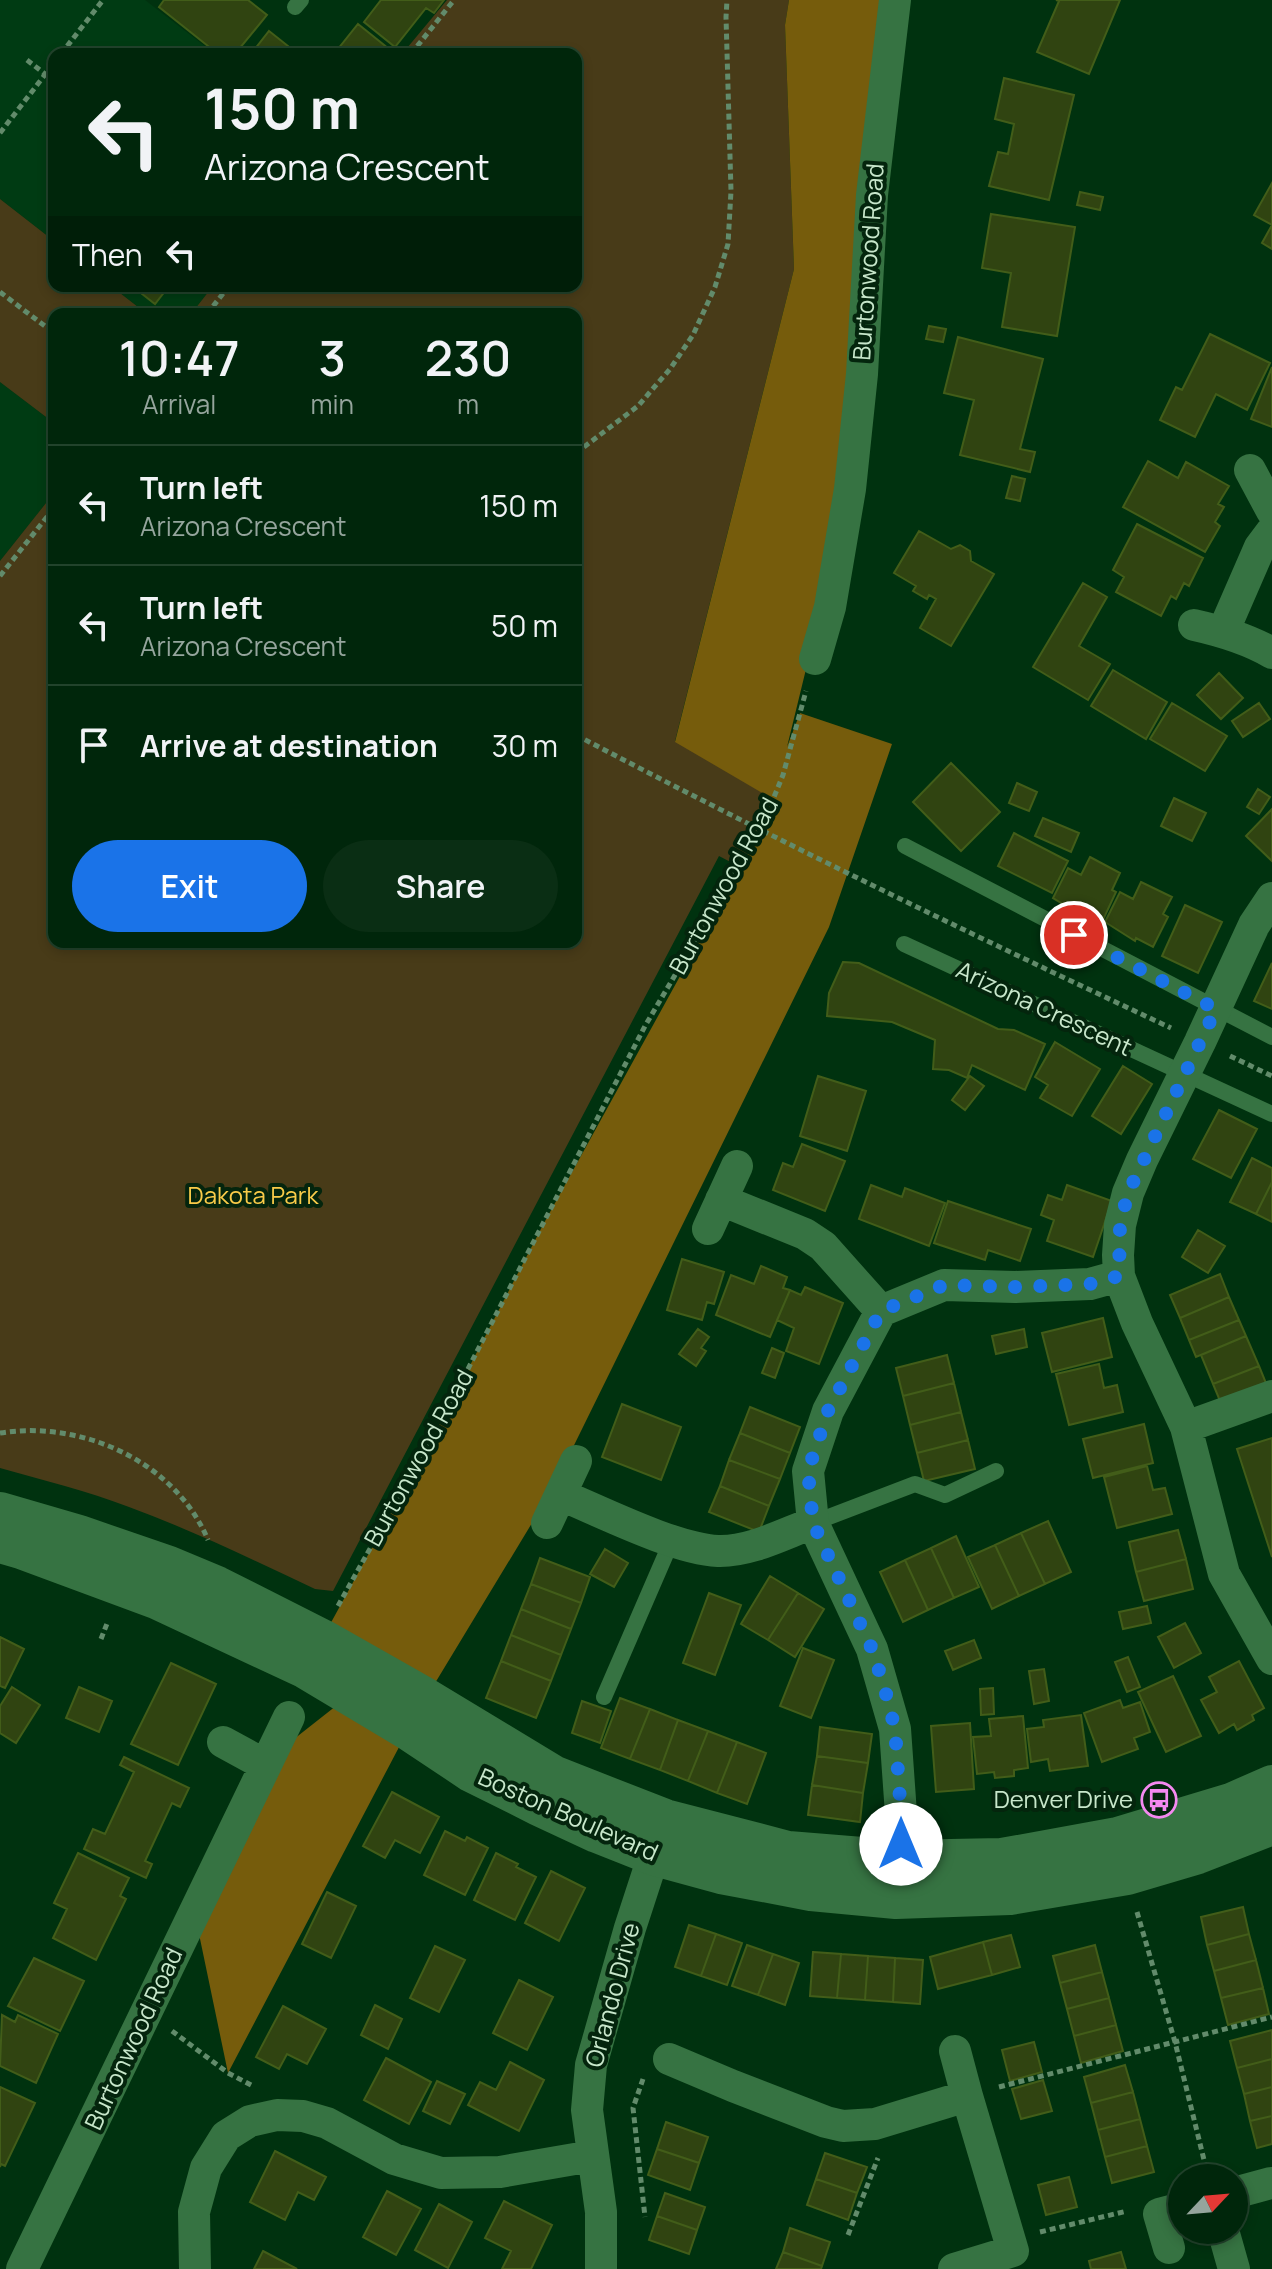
<!DOCTYPE html>
<style>
body{margin:0;font-family:Manrope,sans-serif;background:#0a2e14;color:#f1f3f6;height:100vh;display:flex;flex-direction:column;font-size:30px;white-space:nowrap}
*{box-sizing:border-box;margin:0}
p{font-size:26px;color:#95a59d}
.icon{flex:none;width:44px;height:44px;fill:none;stroke:currentColor;stroke-width:2;stroke-linecap:round;stroke-linejoin:round}
.map{position:relative;flex:1;overflow:hidden}
.sheet{position:absolute;left:48px;top:308px;width:534px;height:640px;display:flex;flex-direction:column;background:#00260b;border-radius:16px;box-shadow:0 4px 12px #0003,0 0 0 2px #22432c}
.sheet>*{flex:none}
.hud{position:absolute;left:48px;top:48px;width:534px;height:244px;border-radius:16px;box-shadow:0 4px 12px #0003,0 0 0 2px #22432c;background:#00260b;color:#f1f3f6;overflow:hidden}
.needle{width:52px;rotate:64deg}
.buttons{position:absolute;left:1168px;top:2164px;display:grid;gap:16px}
.buttons a{display:grid;place-items:center;width:80px;height:80px;border-radius:50%;background:#00260b;box-shadow:0 4px 12px #0003,0 0 0 2px #22432c;font-size:40px}
.pin{position:absolute;display:grid;place-items:center;width:68px;height:68px;color:#fff;margin:-34px;border:4px solid #fff;border-radius:50%;box-shadow:0 2px 8px #0007}
.me{position:absolute;width:88px;margin:-44px;rotate:0deg;stroke-linejoin:round;filter:drop-shadow(0 0 6px #0008)}
.turn{display:flex;align-items:center;gap:28px;height:168px;padding:0 24px;font-size:36px}
.turn .icon{width:104px;height:104px;stroke-width:2.5}
.turn b{display:block;font-size:56px;line-height:68px}
.then{display:flex;align-items:center;height:76px;padding:0 24px;background:#0003;gap:16px;font-size:30px}
.eta{display:flex;justify-content:space-evenly;align-items:center;height:136px;text-align:center}
.eta b{font-size:48px;font-weight:600;line-height:56px}
.button{display:flex;gap:16px;margin-top:auto;padding:16px 24px}
.button a{flex:1;height:92px;border-radius:48px;background:#1a73e8;color:#fff;font-size:32px;font-weight:600;line-height:92px;text-align:center}
.button a+a{background:#0a2e14;color:#f1f3f6}
ul{padding:0;list-style:none}
li{display:flex;align-items:center;gap:24px;height:120px;padding:0 24px;border-top:2px solid #22432c}
li div{flex:1}
li b{display:block;font-size:30px}
li em{font-style:normal}
.map>svg:first-child{display:block}
.built{fill:#003b13}
.green{fill:#483b18}
.forest{fill:#765c0c}
.building{fill:#304411;stroke:#425d19;stroke-width:2}
.lines{fill:none;stroke-linecap:round;stroke-linejoin:round}
.path{stroke:#628b6b;stroke-width:5;stroke-dasharray:6 4;stroke-linecap:butt}
.service{stroke:#367342;stroke-width:16}
.minor{stroke:#367342;stroke-width:32}
.tertiary{stroke:#367342;stroke-width:40}
.route{stroke:#1a73e8;stroke-width:14;stroke-dasharray:0 25.2}
.labels{text-anchor:middle;stroke-width:8;stroke-linejoin:round;paint-order:stroke}
.street-label{font-size:24px;fill:#c8e7cb;stroke:#04250d}
.park-label{font-size:24px;fill:#f9cb49;stroke:#04250d}
.poi-label{font-size:24px;fill:#c8e7cb;stroke:#04250d;text-anchor:end}
</style>
<div class="map">
<svg width="1272" height="2269" viewBox="0 0 1272 2269">
<rect width="100%" height="100%" fill="#00320f"/>
<path class="built" d="M0,0h145l70,54h-161v187l-54,-42z
M111,286h102l-22,28h-44z
M0,382l54,41v70l-54,68z"/>
<path class="green" d="M447,0h342l-4,25 9,244 -119,472 99,58 -34,68 -21,-11 -386,735 -18,-2c-62,-29 -123,-59 -186,-82 -42,-16 -86,-27 -129,-39v-907l54,-68v449h522v-628h-385l22,-28h363v-232h-174z
M0,199l54,42v45h57l36,28h-93v109l-54,-41z"/>
<path class="forest" d="M789,0h112l-51,489 -63,258 13,-34 92,31 -63,183 -277,563 -126,208 -104,-59 116,-212 106,-204 216,-392 11,-33 -96,-56 119,-473 -9,-244z
M341,1702l67,28 -180,343 -34,-163 100,-171z"/>
<path class="building" d="M164,0h84l19,15 -32,39h-17l-59,-47z
M381,0h63l-10,13 -8,-5 -31,39 -31,-25z
M1056,0h64l-31,74 -52,-22 22,-51z
M358,24l31,25 -4,5h-51z
M269,31l29,23h-47z
M1004,78l70,17 -25,105 -60,-14 9,-34 10,2 6,-30 -19,-5z
M1272,183v66l-10,-6 10,-18 -18,-10z
M1080,192l23,5 -3,13 -23,-5z
M991,214l84,13 -18,109 -55,-9 9,-54 -29,-5z
M132,286h37l-14,18z
M929,326l17,3 -3,13 -17,-3z
M1210,334l60,29 -23,47 -31,-16 -21,43 -35,-17 16,-33 6,3z
M958,337l85,22 -23,90 15,3 -5,20 -70,-17 14,-55 -30,-7z
M1272,367v60l-21,-8z
M1148,461l30,17 8,-16 43,24 -11,18 6,3 -9,15 5,4 -15,26 -82,-45z
M1012,476l13,3 -5,22 -14,-3z
M1137,524l66,34 -14,28 -5,-3 -8,16 -5,-3 -10,20 -45,-24 8,-15 -11,-7z
M919,531l32,18 9,-4 10,6 1,10 23,13 -43,72 -31,-18 16,-29 -7,-4 -2,4 -14,-8 3,-5 -22,-13z
M1083,583l24,14 -28,49 31,18 -22,36 -55,-33z
M1113,670l54,32 -21,37 -55,-33z
M1219,673l24,25 -22,21 -24,-24z
M1172,703l55,33 -22,35 -55,-32z
M1259,703l11,16 -27,18 -11,-16z
M951,763l49,49 -39,39 -48,-49z
M1017,783l20,9 -8,19 -20,-8z
M1258,789l12,8 -11,17 -12,-7z
M1174,798l32,15 -14,28 -31,-15z
M1272,809v52l-26,-25z
M1043,818l36,15 -8,19 -36,-16z
M1014,833l54,28 -16,32 -54,-27z
M1090,857l30,16 -8,17 4,2 -14,30 -17,-8 -2,2 -30,-18 15,-30 13,7z
M1141,882l31,15 -9,17 5,3 -15,30 -17,-9 -1,3 -30,-19 15,-30 13,7z
M1185,905l37,17 -24,51 -36,-17z
M843,962l16,1 139,66 16,1 31,14 -20,46 -53,-25 -5,13 -18,-8 -16,-1 2,-29 -43,-18 -65,-6 2,-23z
M1272,963v46l-18,-8z
M1055,1042l45,27 -28,47 -32,-18 8,-13 -13,-8z
M1123,1066l29,18 -31,50 -29,-18z
M818,1076l48,15 -19,60 -47,-15z
M970,1076l14,10 -19,24 -13,-10z
M1219,1110l38,19 -26,49 -38,-19z
M802,1144l43,17 -20,50 -52,-21 10,-27 10,4z
M1252,1158l20,10v14l-16,32 -26,-12z
M1272,1182v40l-16,-8z
M871,1185l31,12 3,-9 40,15 -16,43 -70,-27z
M1067,1185l45,16 -19,56 -46,-16 7,-21 -13,-5 7,-20 14,5z
M948,1201l83,28 -11,32 -32,-11 -3,10 -51,-17z
M1198,1230l27,16 -17,27 -26,-16z
M682,1259l42,13 -10,32 -7,-2 -5,18 -35,-10z
M761,1266l26,11 -4,11 7,2 -20,47 -54,-22 15,-40 23,9z
M1220,1274l9,23 -49,21 -10,-23z
M805,1287l38,16 -24,61 -33,-13 8,-23 -17,-8 13,-30 11,5z
M1229,1297l10,23 -50,20 -9,-22z
M1103,1318l9,39 -60,15 -10,-39z
M1239,1320l7,16 -50,21 -7,-17z
M698,1329l11,8 -8,11 5,3 -10,15 -17,-12z
M1024,1329l3,18 -31,7 -4,-18z
M1246,1336l13,30 -46,18 -12,-29z
M772,1348l12,5 -9,25 -13,-5z
M947,1355l7,28 -51,13 -7,-28z
M1099,1364l5,24 13,-3 6,27 -54,13 -13,-51z
M1259,1366l11,27 -45,20 -12,-29z
M954,1383l7,29 -51,13 -7,-29z
M622,1404l59,23 -20,53 -59,-23z
M750,1407l50,20 -10,26 -50,-20z
M961,1412l7,28 -51,13 -7,-28z
M1144,1424l9,39 -60,15 -10,-39z
M740,1433l50,20 -10,26 -51,-19z
M1272,1438v119l-35,-108z
M968,1440l7,29 -51,12 -7,-28z
M729,1460l51,19 -11,27 -49,-20z
M1147,1466l6,24 12,-2 7,26 -55,14 -13,-51z
M720,1486l49,20 -10,26 -50,-20z
M1048,1521l23,51 -26,12 -24,-51z
M1178,1530l8,29 -50,13 -7,-30z
M1021,1533l24,51 -26,12 -24,-51z
M956,1536l23,51 -25,11 -23,-50z
M995,1545l24,51 -27,13 -24,-52z
M931,1548l23,50 -26,12 -23,-50z
M605,1549l23,14 -14,24 -24,-13z
M540,1558l50,19 -9,26 -50,-19z
M1186,1559l7,30 -49,12 -8,-29z
M905,1560l23,50 -25,12 -23,-50z
M770,1576l28,17 -30,47 -27,-16z
M531,1584l50,19 -10,26 -50,-20z
M709,1593l32,12 -26,70 -32,-12z
M798,1593l26,16 -29,48 -27,-17z
M1147,1606l4,17 -28,6 -4,-17z
M521,1609l50,20 -10,26 -50,-20z
M1185,1623l16,30 -27,15 -16,-31z
M511,1635l50,20 -10,26 -50,-20z
M0,1637l24,12 -19,39 -5,-2z
M974,1640l7,18 -28,12 -8,-19z
M803,1648l31,12 -23,58 -31,-12z
M1128,1657l12,30 -13,5 -12,-30z
M501,1661l50,20 -15,37 -50,-20z
M1239,1661l25,47 -12,7 2,5 -17,10 -3,-6 -15,9 -18,-33 16,-8 -8,-15z
M171,1663l45,21 -38,81 -47,-21z
M1044,1669l5,32 -15,3 -5,-33z
M1173,1676l28,60 -35,16 -28,-60z
M12,1687l28,18 -24,38 -16,-10v-27z
M79,1687l33,14 -13,31 -33,-14z
M993,1688l1,26 -13,1 -1,-26z
M620,1698l30,11 -20,50 -29,-11z
M1120,1700l3,8 17,-6 10,30 -16,6 4,11 -36,13 -18,-49z
M582,1701l29,10 -11,32 -28,-10z
M650,1709l28,11 -18,50 -30,-11z
M1081,1715l7,51 -38,5 -2,-12 -17,3 -4,-33 17,-2 -1,-7z
M1023,1716l5,52 -14,2v6l-19,2 -1,-6 -17,2 -4,-37 18,-1 -2,-17z
M678,1720l30,11 -20,50 -28,-11z
M970,1723l4,66 -38,3 -5,-66z
M820,1727l52,7 -4,29 -51,-7z
M708,1731l29,11 -20,51 -29,-12z
M737,1742l29,11 -19,51 -30,-11z
M817,1756l51,7 -5,30 -51,-8z
M124,1757l65,31 -9,19 -8,-4 -27,58 7,3 -6,14 -62,-29 9,-20 12,5 29,-62 -14,-7z
M812,1785l51,8 -3,29 -52,-7z
M392,1792l47,25 -19,36 -25,-13 -10,18 -22,-12z
M445,1831l20,10 2,-4 21,11 -23,47 -41,-20z
M78,1853l51,25 -9,18 6,3 -30,61 -43,-22 14,-29 -13,-6z
M496,1853l22,11 -2,3 20,10 -21,43 -41,-20z
M551,1871l34,17 -26,53 -34,-18z
M327,1892l29,14 -25,52 -29,-14z
M1243,1907l6,27 -42,11 -6,-28z
M689,1925l27,9 -15,42 -26,-9z
M716,1934l26,9 -15,42 -26,-9z
M1249,1934l7,26 -42,11 -7,-26z
M1011,1935l9,32 -28,8 -9,-33z
M983,1942l9,33 -54,14 -8,-32z
M747,1945l26,9 -15,41 -26,-9z
M1095,1945l7,27 -42,11 -7,-27z
M435,1946l30,14 -26,52 -29,-14z
M813,1952l28,2 -4,44 -27,-2z
M773,1954l26,9 -14,42 -27,-10z
M841,1954l27,2 -3,44 -28,-2z
M868,1956l27,2 -2,44 -28,-2z
M34,1958l50,23 -24,50 -52,-25z
M895,1958l28,2 -3,44 -27,-2z
M1256,1960l7,28 -42,10 -7,-27z
M1102,1972l7,26 -42,11 -7,-26z
M519,1980l34,17 -26,53 -34,-17z
M1263,1988l6,26 -41,11 -7,-27z
M1109,1998l7,27 -42,11 -7,-27z
M375,2005l27,14 -14,30 -27,-14z
M283,2006l43,23 -19,35 -20,-10 -8,15 -23,-12z
M2,2015l13,7 3,-7 40,19 -22,49 -36,-17z
M1116,2025l7,26 -42,12 -7,-27z
M1272,2030v29l-35,9 -7,-27z
M1034,2042l8,30 -32,9 -8,-31z
M386,2058l45,24 -22,42 -45,-24z
M1272,2059v28l-28,7 -7,-26z
M510,2062l34,18 -25,51 -51,-26 12,-23 16,8z
M1125,2065l8,27 -42,11 -7,-26z
M1043,2080l9,31 -31,8 -9,-30z
M437,2081l28,13 -15,30 -27,-13z
M0,2087l35,16 -30,63 -4,-2 -1,3z
M1272,2087v29l-22,5 -6,-27z
M1133,2092l7,27 -42,11 -7,-27z
M1272,2116v28l-15,4 -7,-27z
M1140,2119l7,27 -42,11 -7,-27z
M666,2122l42,15 -9,26 -42,-14z
M1147,2146l7,26 -42,11 -7,-26z
M657,2149l42,14 -9,27 -42,-15z
M275,2151l51,26 -12,23 -16,-8 -13,28 -35,-18z
M825,2153l42,14 -10,26 -41,-14z
M1069,2177l8,30 -31,8 -8,-30z
M816,2179l41,14 -9,27 -41,-15z
M387,2191l34,18 -25,46 -33,-18z
M665,2193l40,14 -8,23 -40,-14z
M504,2201l48,24 -21,44h-29l9,-18 -26,-13z
M439,2204l33,18 -24,46 -33,-18z
M657,2216l40,14 -8,24 -40,-14z
M790,2228l40,14 -8,24 -39,-14z
M263,2251l34,18h-43z
M783,2252l39,14 -1,3h-45z
M1121,2252l5,17h-35l-2,-8z"/>
<g class="lines">
<path class="path" d="M61,54l42,-54
M411,54l43,-54
M27,60l18,14
M0,133l54,-70
M0,292l54,41
M207,314l22,-28
M576,453l62,-47 32,-37 23,-34 22,-48 13,-43 3,-53 -5,-174 1,-17
M0,576l54,-68
M576,735c196,103 394,199 595,293
M1230,1056l42,20
M0,1433c81,-13 175,28 208,107
M338,1606l100,-179 207,-401 115,-195 23,-56 23,-84
M101,1639l7,-18
M1137,1912l38,130 32,130
M172,2031l56,42 25,13
M643,2079l-10,29 12,109
M999,2087l273,-70
M1040,2232l87,-21
M848,2235l30,-77"/>
<path class="service" d="M295,7l6,-7
M905,846l367,191
M904,944l368,170
M813,1523l102,-39 30,11 51,-24
M604,1697l68,-157"/>
<path class="minor" d="M1250,470l22,41
M1194,625c27,6 54,14 78,28
M1223,632l37,-85 12,-16
M815,659l15,-52 20,-118 12,-115 10,-179 23,-195
M1272,898l-18,27 -54,117 -58,118 -14,33 -8,32 -2,30 1,21 18,47 49,104 38,147 48,85
M721,1200l84,34 18,12 58,65
M708,1229l29,-63
M1186,1427l86,-31
M561,1495c41,17 114,54 157,56 32,1 65,-17 95,-28
M547,1523l29,-62
M223,1742l42,23
M898,1884l4,-56 -7,-99 -23,-80 -59,-126 -5,-52 20,-60 53,-100 63,-26 71,2 75,-3 29,-8
M955,2051l12,45
M669,2059l64,27 93,36 17,4 32,-2 92,-28 46,155 -59,18
M1234,2193l37,-10
M1223,2230l11,39
M1169,2248l-10,-34 23,-6
M22,2269l267,-552
M195,2269l-1,-57 12,-44 20,-32 24,-15 27,-6 26,1 24,7 67,36 47,14 59,-1 92,-16
M601,2269v-57l-14,-102 4,-45 39,-137 30,-92"/>
<path class="tertiary" d="M0,1512l79,23 90,31 48,20 105,53 104,59 129,78 110,43 123,32 111,9 103,-2 116,-21 113,-34 41,-18
M0,1543l21,6 135,50 150,70 102,61 63,42 68,34 58,27 58,23 66,18 90,17 85,8 114,-4 117,-20 71,-21 74,-29"/>
</g>
<g class="lines">
<path class="route" d="M901,1844l1,-16 -7,-99 -11,-43 -12,-37 -59,-126 -5,-52 20,-60 53,-100 63,-26 71,2 75,-3 29,-8 1,-51 8,-32 88,-184 -142,-74"/>
</g>
<defs>
<symbol id="bus-ring" viewBox="-11 -11 22 22"><circle r="9.5" fill="#04250d" stroke="#f489f0" stroke-width="1.5"/><path d="M-5-6H5V4H4V6H2V4H-2V6H-4V4H-5ZM-3.5-4V0h7V-4ZM-3.5 1.2v1.5H-2V1.2ZM2 1.2v1.5H3.5V1.2Z" fill="#f489f0"/></symbol>
</defs>
<g fill-rule="evenodd">
<use href="#bus-ring" x="1139" y="1780" width="40" height="40"/>
</g>
<g class="labels">
<g class="street-label">
<text transform="translate(869 262) rotate(-86)" y="8">Burtonwood Road</text>
<text transform="translate(724 886) rotate(-61)" y="8">Burtonwood Road</text>
<text transform="translate(1044 1009) rotate(25)" y="8">Arizona Crescent</text>
<text transform="translate(419 1458) rotate(-61)" y="8">Burtonwood Road</text>
<text transform="translate(568 1815) rotate(24)" y="8">Boston Boulevard</text>
<text transform="translate(613 1995) rotate(-75)" y="8">Orlando Drive</text>
<text transform="translate(134 2039) rotate(-65)" y="8">Burtonwood Road</text>
</g>
<g class="park-label">
<text x="253" y="1204">Dakota Park</text>
</g>
<g class="poi-label">
<text x="1133" y="1808">Denver Drive</text>
</g>
</g>
</svg>
<div class="buttons">
<a><svg class="needle" viewBox="-14 -14 28 28"><path d="M0-13l5 13h-10z" fill="#e53935"/><path d="M0 13l5-13h-10z" fill="#95a59d"/></svg></a>
</div>
<div class="pin" style="left:1074px;top:935px;background:#d93025"><svg class="icon" aria-label="arrive" viewBox="0 0 24 24"><path d="M6 21V4h12l-3 4 3 4H6"/></svg></div>
<svg class="me" style="left:901px;top:1844px" viewBox="-20 -20 40 40"><circle r="19" fill="#fff"/><path d="M0-13L10 11 0 6-10 11z" fill="#1a73e8"/></svg>
<div class="hud">
<div class="turn"><svg class="icon" aria-label="left" viewBox="0 0 24 24"><path d="M17 20v-9H6M10 6l-5 5 5 5"/></svg><div><b>150 m</b>Arizona Crescent</div></div>
<div class="then">Then<svg class="icon" aria-label="left" viewBox="0 0 24 24"><path d="M17 20v-9H6M10 6l-5 5 5 5"/></svg></div>
</div>
<section class="sheet">
<div class="eta">
<div><b>10:47</b><p>Arrival</p></div>
<div><b>3</b><p>min</p></div>
<div><b>230</b><p>m</p></div>
</div>
<ul>
<li><svg class="icon" aria-label="left" viewBox="0 0 24 24"><path d="M17 20v-9H6M10 6l-5 5 5 5"/></svg><div><b>Turn left</b><p>Arizona Crescent</p></div><em>150 m</em></li>
<li><svg class="icon" aria-label="left" viewBox="0 0 24 24"><path d="M17 20v-9H6M10 6l-5 5 5 5"/></svg><div><b>Turn left</b><p>Arizona Crescent</p></div><em>50 m</em></li>
<li><svg class="icon" aria-label="arrive" viewBox="0 0 24 24"><path d="M6 21V4h12l-3 4 3 4H6"/></svg><div><b>Arrive at destination</b></div><em>30 m</em></li>
</ul>
<div class="button"><a>Exit</a><a>Share</a></div>
</section>
</div>
